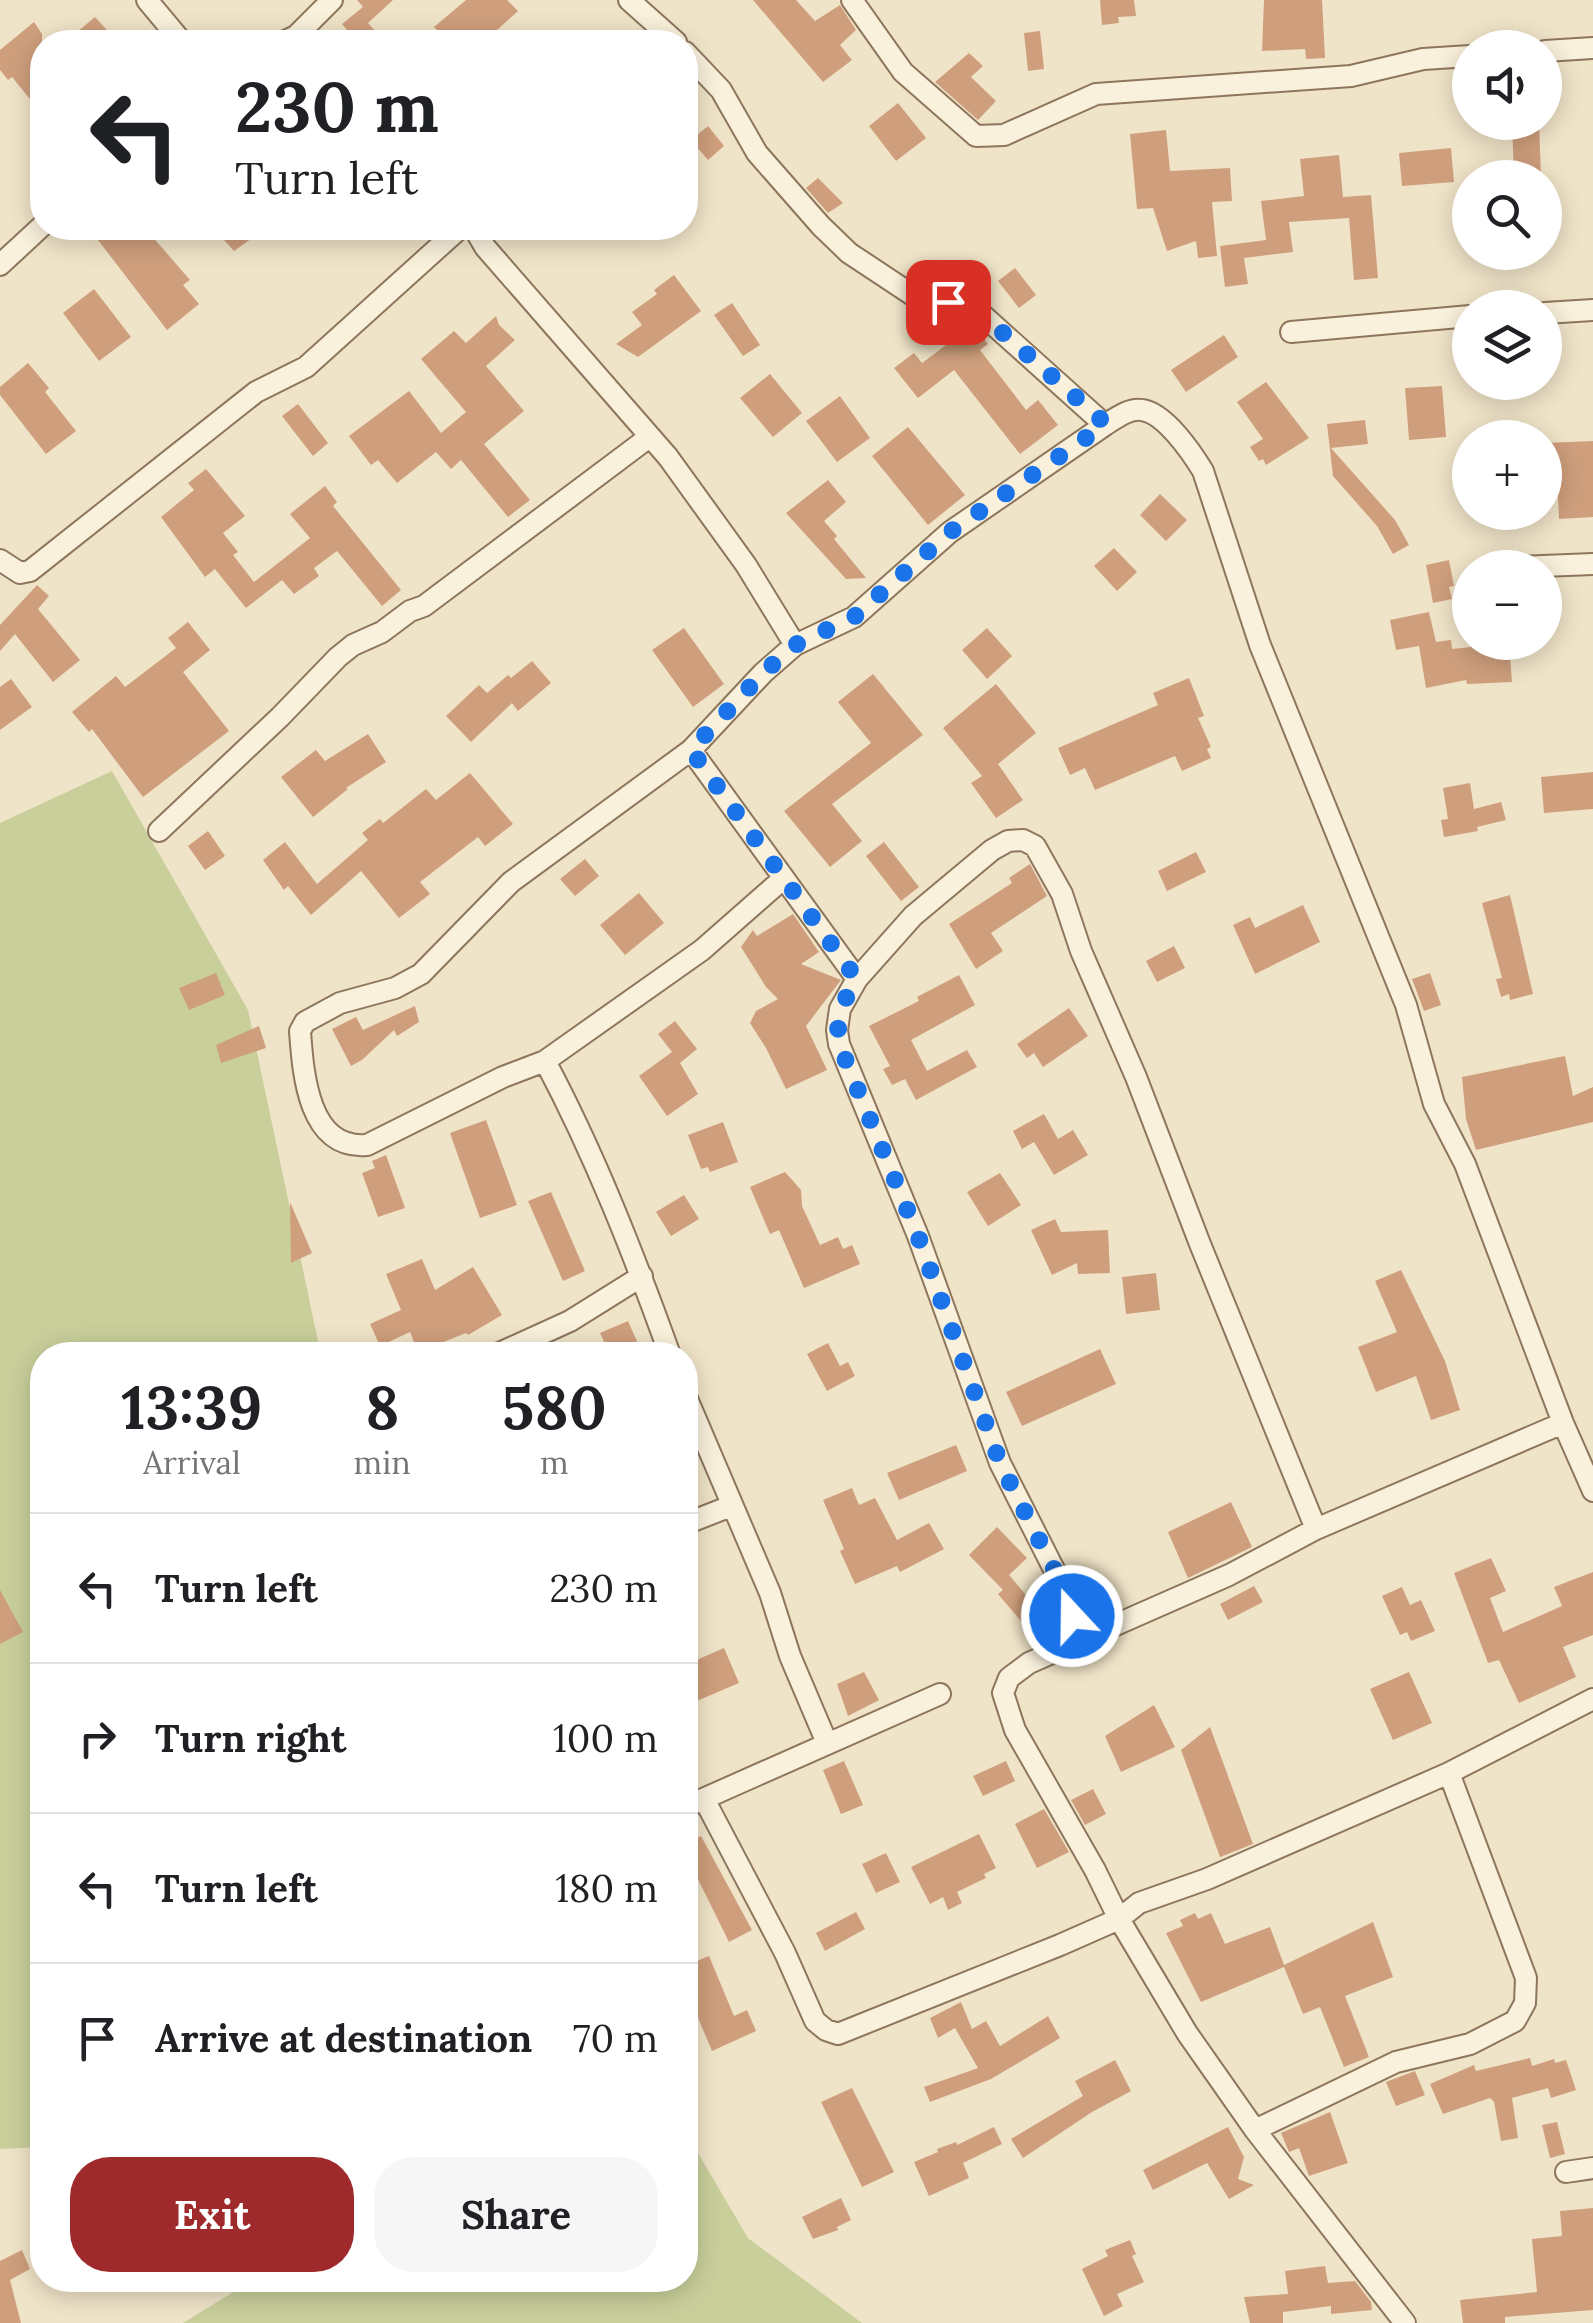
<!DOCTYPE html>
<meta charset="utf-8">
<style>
body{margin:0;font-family:Lora,serif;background:#f6f6f6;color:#202124;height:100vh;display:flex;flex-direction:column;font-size:38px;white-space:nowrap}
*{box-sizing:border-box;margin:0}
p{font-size:32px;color:#757577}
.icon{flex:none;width:55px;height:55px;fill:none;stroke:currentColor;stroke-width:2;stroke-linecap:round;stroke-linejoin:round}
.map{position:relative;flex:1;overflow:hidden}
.panel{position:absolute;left:30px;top:1342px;width:668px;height:950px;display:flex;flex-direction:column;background:#fff;border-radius:40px;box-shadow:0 5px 25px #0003}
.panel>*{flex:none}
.banner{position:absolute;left:30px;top:30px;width:668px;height:210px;border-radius:40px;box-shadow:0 5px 25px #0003;background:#fff;color:#202124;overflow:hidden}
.fabs{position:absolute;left:1452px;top:30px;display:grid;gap:20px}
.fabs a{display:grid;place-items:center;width:110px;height:110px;border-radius:50%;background:#fff;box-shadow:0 5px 25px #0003;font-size:50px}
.pin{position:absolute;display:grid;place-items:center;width:85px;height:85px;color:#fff;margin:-42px;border-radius:20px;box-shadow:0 5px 15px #0006}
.me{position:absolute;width:110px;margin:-55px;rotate:339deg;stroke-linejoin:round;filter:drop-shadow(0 0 8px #0008)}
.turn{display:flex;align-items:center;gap:35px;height:210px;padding:0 40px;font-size:45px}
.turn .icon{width:130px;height:130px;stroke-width:2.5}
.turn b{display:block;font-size:70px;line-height:85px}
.eta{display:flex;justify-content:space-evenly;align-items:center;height:170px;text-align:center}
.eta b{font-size:60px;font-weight:700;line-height:70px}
.cta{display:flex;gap:20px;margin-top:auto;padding:20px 40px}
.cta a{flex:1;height:115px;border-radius:40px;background:#9e2a2b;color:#fff;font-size:40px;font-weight:700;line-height:115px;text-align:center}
.cta a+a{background:#f6f6f6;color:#202124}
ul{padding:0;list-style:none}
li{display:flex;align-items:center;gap:30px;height:150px;padding:0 40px;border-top:2px solid #e0e0e0}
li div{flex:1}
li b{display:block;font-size:38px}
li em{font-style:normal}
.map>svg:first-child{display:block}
.green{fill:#c9cf9b}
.building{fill:#cf9f7d}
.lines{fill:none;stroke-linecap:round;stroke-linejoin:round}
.street-casing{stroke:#8d765c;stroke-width:24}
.street{stroke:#faf1dc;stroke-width:20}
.route{stroke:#1a73e8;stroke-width:18;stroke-dasharray:0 32.4}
</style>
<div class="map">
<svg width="1593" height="2323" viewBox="0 0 1593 2323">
<rect width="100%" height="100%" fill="#f0e4c8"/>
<path class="green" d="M112,771l136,239 73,345h-279v792l-42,2v-1326z
M685,2131l63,107 114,85h-679l70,-43h432z"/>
<path class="building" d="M357,0h36l-25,23 17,19h-28l-15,-18 21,-17z
M466,0h41l11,11 -34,31h-36l-14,-15z
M753,0h43l19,21 25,-16 16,25 -16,15 12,15 -29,22z
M1100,0h34l2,16 -18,1 1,6 -17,2z
M1264,0h58l3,58 -19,1 -1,-10 -43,2z
M95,17l23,25h-53z
M34,22l8,12v80l-30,-37 -4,3 -8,-10v-20z
M1040,31l4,38 -16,2 -4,-38z
M969,53l14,13 -12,11 25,24 -18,19 -43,-38z
M898,103l28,35 -30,23 -27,-35z
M1512,122h27l2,56h-27z
M708,126l16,20 -16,14 -17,-20z
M1166,130l4,41 60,-3 2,33 -20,1 5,54 -19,2 -2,-17 -29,10 -14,-43 -16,1 -7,-75z
M1451,148l3,34 -52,4 -3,-33z
M1339,155l4,42 28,-2 7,83 -24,2 -5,-62 -60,4 4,30 -49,6 4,26 -23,3 -5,-41 46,-6 -5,-39 43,-5 -4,-37z
M818,178l25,25 -15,10 -22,-25z
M111,228h34l45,52 -7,5 16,19 -32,26 -69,-90z
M213,228h53l-32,23z
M1015,268l21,27 -17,13 -21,-27z
M674,275l27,36 -63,46 -22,-13 26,-19 -10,-13 25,-18 -3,-4z
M94,289l37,48 -32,24 -36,-48z
M732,303l28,42 -17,11 -29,-41z
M496,316l3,9 16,15 -29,26 38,45 -40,33 46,56 -22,17 -47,-57 -10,9 -15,-17 -39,31 -19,-23 -7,5 -22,-29 60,-45 32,42 25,-21 -45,-53 33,-28 12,12z
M973,325l15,19 -8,6 46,60 12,-10 20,25 -38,29 -66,-84 -36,28 -24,-30 20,-15 8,10z
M1224,335l14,22 -52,35 -15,-22z
M28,363l21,25 -4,4 31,39 -30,23 -46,-59v-8z
M770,374l32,39 -29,24 -33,-39z
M1266,382l43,56 -43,27 -3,-6 -4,2 -9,-14 13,-8 -26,-37z
M1442,386l4,51 -37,3 -4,-52z
M840,396l30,42 -33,24 -31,-41z
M298,404l30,39 -15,13 -31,-40z
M1365,420l3,24 -37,4 64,72 14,25 -16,9 -16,-28 -44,-50 -6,-52z
M908,427l57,68 -37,30 -56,-69z
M1593,441v76l-34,2 -2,-45 -12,1v-32z
M206,469l39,47 -22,17 15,19 -5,3 21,27 56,-44 -20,-24 35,-28 12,16 -4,4 68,84 -19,16 -45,-55 -23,17 5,8 -25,18 -12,-14 -36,28 -31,-39 -10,8 -44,-60 33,-27 -6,-7z
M828,480l18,22 -22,19 13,15 -3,3 32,39 -20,1 -60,-66z
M1160,494l27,26 -21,21 -26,-26z
M1114,548l23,24 -20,19 -23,-25z
M1449,560l5,26 -5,1 3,12 -19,4 -7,-38z
M37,585l12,11 -11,13 42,51 -27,22 -38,-48 -15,17v-26z
M1429,612l7,30 15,-2 1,9 57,-6 3,39 -45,2 -1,-4 -40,8 -7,-42 -23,4 -6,-30z
M188,622l22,28 -27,22 46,59 -86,66 -51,-68 -3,3 -17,-20 44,-36 9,11 51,-39 -8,-10z
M684,628l40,56 -31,23 -41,-57z
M987,628l25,28 -25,23 -25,-29z
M532,661l19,22 -33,28 -6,-8 -41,39 -25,-26 33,-31 8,8 21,-18 3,3z
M873,674l50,61 -91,69 30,37 -32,26 -46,-56 87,-68 -33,-41z
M1189,678l15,38 -6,2 13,29 -4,2 4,9 -29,13 -7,-15 -80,34 -10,-22 -15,7 -12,-27 100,-43 -5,-12z
M11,679l21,28 -32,23v-43z
M996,684l40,49 -38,31 25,36 -27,18 -25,-35 11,-7 -39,-48z
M368,734l18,28 -40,26 2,1 -35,28 -32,-40 35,-27 9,11z
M1593,772v37l-49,4 -3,-36z
M470,773l43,51 -28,22 -7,-9 -58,45 10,12 -31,24 -38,-47 -50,44 -23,-29 -4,4 -21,-30 22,-18 32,42 51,-44 -6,-7 18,-14 3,4 43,-34 10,11z
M1470,783l4,26 27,-7 5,18 -29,7 1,4 -34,6 -3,-17 7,-1 -5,-31z
M208,831l17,25 -20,14 -17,-24z
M884,842l35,45 -18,14 -35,-45z
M1196,852l10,20 -39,19 -9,-20z
M585,859l14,17 -24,20 -15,-17z
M1030,864l17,32 -56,37 12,18 -27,18 -27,-45 63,-41 -3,-5z
M639,893l25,30 -39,32 -25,-30z
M1510,895l23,99 -23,6 -1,-6 -8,3 -5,-18 6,-1 -20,-75z
M1303,905l17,37 -65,32 -22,-49 17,-8 5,11z
M793,914l26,38 -18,12 40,16 -35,46 21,44 -41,19 -20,-41 -16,-25 6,-12 22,-12 -12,-12 -25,-40 12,-17 4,6z
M1174,946l11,22 -28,14 -11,-21z
M216,973l9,22 -36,15 -10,-22z
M1430,973l11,32 -17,6 -12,-32z
M959,975l16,30 -64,35 16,31 40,-21 10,17 -61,33 -11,-21 -13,6 -9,-16 7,-3 -21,-40 50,-25 -2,-4z
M415,1006l4,16 -22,14 -3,-6 -32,30 -11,6 -19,-37 24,-12 7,13z
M1069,1008l19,28 -45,31 -9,-14 -7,5 -10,-14z
M675,1021l22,28 -17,14 18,31 -31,22 -28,-40 33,-24 -14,-18z
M259,1026l7,22 -45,15 -5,-18z
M1565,1056l8,40 20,-9v35l-117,28 -10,-31 -4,-42z
M1044,1114l14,25 15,-9 15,25 -34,20 -20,-33 -12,7 -9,-18z
M486,1120l31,85 -37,13 -30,-85z
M723,1122l15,40 -28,10 -2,-5 -7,2 -13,-34z
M386,1155l19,53 -27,9 -16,-44 13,-5 -3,-7z
M785,1172l16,18 1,16 18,39 18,-8 5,12 9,-4 8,19 -56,24 -25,-58 -9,4 -20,-47z
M1000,1173l21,32 -33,21 -21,-34z
M551,1192l34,79 -22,10 -35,-80z
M684,1195l15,24 -28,17 -15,-24z
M290,1202l22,51 -21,10z
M1055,1219l6,13 47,-2 2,43 -32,1 -1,-11 -25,12 -21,-45z
M422,1259l13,31 38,-23 29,48 -34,20 -2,-2 -48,19 -8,-20 -30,14 -10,-22 31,-14 -15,-36z
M1401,1270l44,91 15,49 -29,10 -15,-44 -40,16 -18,-45 39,-15 -22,-51z
M1156,1273l4,37 -34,4 -4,-37z
M628,1321l15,34h-33l-10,-22z
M828,1343l12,23 8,-4 7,14 -28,15 -20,-37z
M1100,1349l16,35 -94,42 -16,-34z
M956,1445l11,26 -68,29 -12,-27z
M852,1488l7,17 16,-7 22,42 32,-17 15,26 -44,23 -3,-6 -42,18 -15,-33 4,-2 -21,-49z
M1231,1502l21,45 -64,31 -20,-46z
M997,1527l30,31 -18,17 39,46 -16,13 -34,-40 5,-4 -34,-35z
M1491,1558l15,33 -16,7 13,34 59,-26 -8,-19 39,-15v63l-30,12 13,30 -57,26 -20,-43 -11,3 -34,-90z
M1254,1586l9,16 -35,18 -8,-16z
M1402,1587l8,18 11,-5 14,31 -24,10 -4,-9 -7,3 -18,-39z
M0,1590l23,42 -23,12z
M724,1648l15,35 -54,23v-41z
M864,1672l15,28 -31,16 -11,-32z
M1409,1672l23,51 -39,17 -23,-51z
M1154,1705l21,42 -54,25 -16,-36z
M1210,1727l43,117 -33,13 -39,-107z
M844,1761l19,44 -22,9 -18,-44z
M1006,1761l9,20 -32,15 -10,-20z
M1093,1789l13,25 -21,11 -14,-25z
M1044,1809l25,43 -32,16 -22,-44z
M979,1834l17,34 -12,6 2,4 -29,14 5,11 -14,7 -5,-13 -13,7 -19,-37z
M701,1836l51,94 -23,12 -44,-89v-9z
M886,1853l14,29 -24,11 -14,-29z
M856,1912l9,17 -40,22 -9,-18z
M1195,1913l3,6 13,-6 14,31 45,-17 14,38 89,-43 20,55 -48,19 24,61 -25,10 -24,-60 -17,7 -19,-47 -83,35 -35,-69 17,-7 -3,-6z
M709,1956l25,60 13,-6 9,21 -44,20 -27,-64v-21z
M961,2002l11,27 14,-8 14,25 48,-30 12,22 -69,41 -61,23 -6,-15 54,-19 -23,-40 -17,10 -8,-20z
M1530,2058l2,8 22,-7 1,4 11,-3 10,30 -25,8 -3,-10 -36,10 6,40 -17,3 -7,-39 -4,-4 -47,16 -13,-30 44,-19 2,6z
M1115,2060l16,31 -39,21 -69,46 -12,-19 72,-43 -8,-15z
M1415,2071l10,24 -29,11 -10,-24z
M852,2088l42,84 -32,15 -41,-85z
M1330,2112l18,51 -39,13 -10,-28 -10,4 -8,-19z
M1557,2122l8,32 -15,4 -8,-33z
M994,2127l8,17 -39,19 6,15 -40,18 -15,-34 24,-10 -1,-3 19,-7 1,3z
M1228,2127l16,30 -6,22 16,6 -25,14 -22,-36 -54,27 -10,-20z
M841,2198l10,22 -14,7 1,3 -25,9 -11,-22z
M1593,2208v102l-88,7v6h-42l-3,-23 77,-8 -5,-53 30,-3 -2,-25z
M1130,2240l6,14 -4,2 12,26 -27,12 6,12 -19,10 -22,-47 26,-13 -3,-6z
M22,2250l8,19 -20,11 11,43h-21v-62z
M1325,2266l3,17 27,-2 16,21 1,8 -41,4v-8l-48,6v11h-33l-6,-26 44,-3 -3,-23z"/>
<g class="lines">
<defs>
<path id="street" d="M147,0l35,42
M629,0l47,42
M852,0l51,72 73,64 28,-1 92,-41 255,-18 72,-17 47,-3
M283,42l13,-6 36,-36
M1545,51l48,-3
M685,52l36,38 36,63 64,73 28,27 68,45c20,8 40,2 60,12l128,115
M474,228l11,19 183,210 78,108 49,80
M0,265l42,-39
M1545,313l48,-3
M1291,332l179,-16
M0,560l20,13 10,-2 226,-179 50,-25 154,-139
M1492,568l101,-4
M691,750l166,229
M159,831l121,-114 58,-60 15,-12 29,-13 28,-21 14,-5 224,-168
M545,1061l-42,16 -136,68c-59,5 -64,-72 -67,-114l5,-9 35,-19 55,-15 26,-14 90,-92 180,-132 72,-77 32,-28 59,-28 96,-85 155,-107c11,-7 24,-17 37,-15 23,3 50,43 61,61l57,174 146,360 28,99 31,60 98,259 30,68
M495,1355l75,-34 72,-45
M670,1355c-36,-100 -75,-200 -125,-294l157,-111 82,-72
M685,1394l85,199 20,63 37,87
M685,1524l46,-18
M1080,1641l-15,-50 -65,-128 -82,-227 -79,-192 -2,-14 3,-21 17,-30 56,-63 79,-66 16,-9 15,-1 12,6 27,48 19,57 55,126 64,167 116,285
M704,1799l81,154 30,68 11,9 12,4 222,-89 59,-26 20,-16 68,-24 242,-106 144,-74
M685,1807l255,-113
M1255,2130l141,-68 74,-18 45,-23 10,-18 1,-25 -77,-205
M1566,2172l27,-4
M1405,2323l-150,-193 -68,-97 -68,-114 -24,-49 -80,-140 -12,-37 6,-15 20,-15 200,-88 87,-46 247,-106"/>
</defs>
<use href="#street" class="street-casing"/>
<use href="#street" class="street"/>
</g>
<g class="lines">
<path class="route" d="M948,302l29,8 129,114 -156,108 -96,85 -59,28 -32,28 -72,77 165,228c-12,23 -21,40 -17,66l79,192 82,227 65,128 7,25"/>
</g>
</svg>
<div class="fabs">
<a><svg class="icon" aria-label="sound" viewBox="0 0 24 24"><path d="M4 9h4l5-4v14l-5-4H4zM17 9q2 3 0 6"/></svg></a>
<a><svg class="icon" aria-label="search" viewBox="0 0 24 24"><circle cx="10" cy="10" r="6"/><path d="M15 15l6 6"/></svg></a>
<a><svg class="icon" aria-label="layers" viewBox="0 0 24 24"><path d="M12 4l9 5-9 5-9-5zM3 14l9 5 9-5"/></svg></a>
<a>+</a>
<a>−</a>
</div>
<div class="pin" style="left:948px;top:302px;background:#d93025"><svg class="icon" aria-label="arrive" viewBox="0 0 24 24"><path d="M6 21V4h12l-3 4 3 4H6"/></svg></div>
<svg class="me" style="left:1072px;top:1616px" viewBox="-20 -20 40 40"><circle r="17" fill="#1a73e8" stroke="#fff" stroke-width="3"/><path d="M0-11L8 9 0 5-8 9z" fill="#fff"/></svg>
<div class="banner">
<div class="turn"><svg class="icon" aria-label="left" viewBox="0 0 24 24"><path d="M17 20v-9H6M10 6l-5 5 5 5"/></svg><div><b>230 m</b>Turn left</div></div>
</div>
<section class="panel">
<div class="eta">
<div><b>13:39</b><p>Arrival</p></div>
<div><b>8</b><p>min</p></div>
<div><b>580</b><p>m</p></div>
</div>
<ul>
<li><svg class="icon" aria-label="left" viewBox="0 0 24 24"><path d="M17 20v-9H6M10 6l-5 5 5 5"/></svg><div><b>Turn left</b></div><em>230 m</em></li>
<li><svg class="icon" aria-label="right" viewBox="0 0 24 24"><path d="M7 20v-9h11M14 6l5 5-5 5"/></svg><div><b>Turn right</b></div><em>100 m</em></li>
<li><svg class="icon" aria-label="left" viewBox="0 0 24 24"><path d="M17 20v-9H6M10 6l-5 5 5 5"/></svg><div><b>Turn left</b></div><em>180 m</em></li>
<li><svg class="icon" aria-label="arrive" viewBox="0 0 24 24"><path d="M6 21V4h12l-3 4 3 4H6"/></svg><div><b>Arrive at destination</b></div><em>70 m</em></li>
</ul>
<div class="cta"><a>Exit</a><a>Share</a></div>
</section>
</div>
